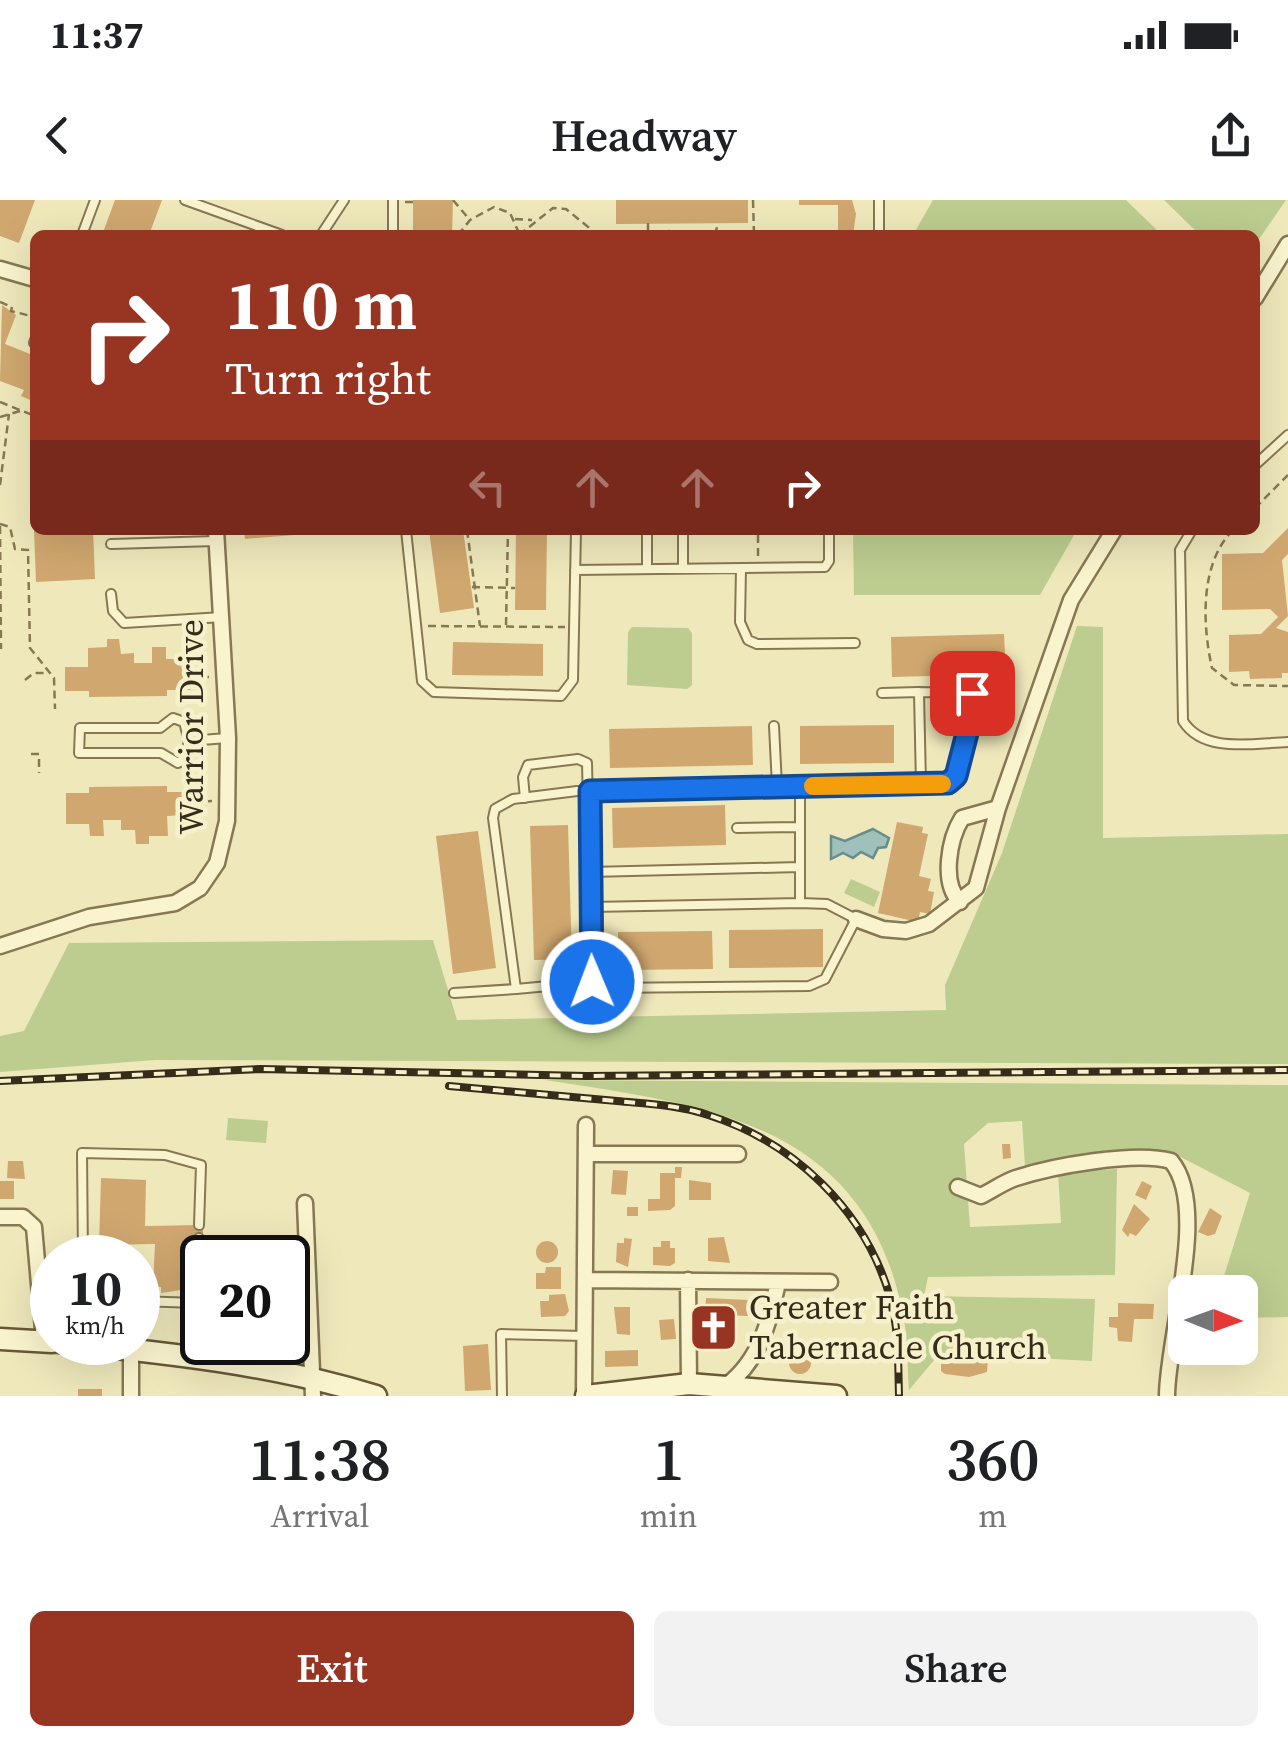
<!DOCTYPE html>
<style>
body{margin:0;font-family:"Source Serif 4",serif;background:#f2f2f2;color:#202124;height:100vh;display:flex;flex-direction:column;font-size:38px;white-space:nowrap}
*{box-sizing:border-box;margin:0}
p{font-size:32px;color:#757577}
.icon{flex:none;width:55px;height:55px;fill:none;stroke:currentColor;stroke-width:2;stroke-linecap:round;stroke-linejoin:round}
.map{position:relative;height:1196px;overflow:hidden}
.sheet{display:flex;flex-direction:column;background:#fff;flex:1}
.sheet>*{flex:none}
.top-card{position:absolute;left:30px;top:30px;width:1230px;height:305px;border-radius:15px;box-shadow:0 10px 40px #0002;background:#983422;color:#fff;overflow:hidden}
.needle{width:65px;rotate:91deg}
.tools{position:absolute;left:1168px;top:1075px;display:grid;gap:20px}
.tools a{display:grid;place-items:center;width:90px;height:90px;border-radius:15px;background:#fff;box-shadow:0 10px 40px #0002;font-size:50px}
.speed{position:absolute;left:30px;top:1035px;display:flex;gap:20px;font-size:50px;font-weight:700;text-align:center}
.speed>*{display:grid;place-content:center;width:130px;height:130px;border-radius:50%;background:#fff;box-shadow:0 10px 40px #0002;line-height:1}
.speed small{font-size:25px;font-weight:400}
.speed .limit{border:5px solid #111;border-radius:15px;background:#fff;color:#111}
.pin{position:absolute;display:grid;place-items:center;width:85px;height:85px;color:#fff;margin:-42px;border-radius:20px;box-shadow:0 5px 15px #0006}
.me{position:absolute;width:110px;margin:-55px;rotate:359deg;stroke-linejoin:round;filter:drop-shadow(0 0 8px #0008)}
.turn{display:flex;align-items:center;gap:35px;height:210px;padding:0 30px;font-size:45px}
.turn .icon{width:130px;height:130px;stroke-width:2.5}
.turn b{display:block;font-size:70px;line-height:85px}
.lanes{display:flex;align-items:center;height:95px;padding:0 30px;background:#0003;justify-content:center;gap:50px;direction:ltr}
.lanes .off{opacity:.35}
.eta{display:flex;justify-content:space-evenly;align-items:center;height:170px;text-align:center}
.eta b{font-size:60px;font-weight:600;line-height:70px}
.cta{display:flex;gap:20px;margin-top:auto;padding:20px 30px}
.cta a{flex:1;height:115px;border-radius:15px;background:#983422;color:#fff;font-size:40px;font-weight:600;line-height:115px;text-align:center}
.cta a+a{background:#f2f2f2;color:#202124}
.status{display:flex;justify-content:space-between;align-items:center;height:70px;padding:0 50px;background:#fff;direction:ltr}
.status svg{height:28px;fill:currentColor}
header{display:flex;justify-content:space-between;align-items:center;height:130px;padding:0 30px;background:#fff;font-size:45px;font-weight:600}
.map>svg:first-child{display:block}
.green{fill:#bccd8f}
.water{fill:#a0c0bc;stroke:#678d8a;stroke-width:2.5}
.building{fill:#d0a76f}
.lines{fill:none;stroke-linecap:round;stroke-linejoin:round}
.service-casing{stroke:#877854;stroke-width:12}
.minor-casing{stroke:#877854;stroke-width:19}
.secondary-casing{stroke:#685838;stroke-width:25}
.path{stroke:#877854;stroke-width:2.5;stroke-dasharray:8 5;stroke-linecap:butt}
.service{stroke:#faf4ce;stroke-width:8}
.minor{stroke:#faf4ce;stroke-width:14}
.secondary{stroke:#faf4ce;stroke-width:20}
.rail-casing{stroke:#352c1a;stroke-width:8}
.rail{stroke:#f7f1cb;stroke-width:4;stroke-dasharray:11;stroke-linecap:butt}
.route-casing{stroke:#114b97;stroke-width:25}
.route{stroke:#1a73e8;stroke-width:18}
.slow{stroke:#f59e0b;stroke-width:18}
.labels{text-anchor:middle;stroke-width:9;stroke-linejoin:round;paint-order:stroke}
.street-label{font-size:35px;fill:#352c1a;stroke:#f7f1cb}
.poi-label{font-size:35px;fill:#352c1a;stroke:#f7f1cb;text-anchor:start}
</style>
<div class="status"><b>11:37</b><svg viewBox="0 0 49 12"><path d="M0 12V9h3v3zM5 12V6h3v6zM10 12V3h3v9zM15 12V0h3v12zM26 1h20v11H26zM47 4h2v5h-2z"/></svg></div>
<header><svg class="icon" aria-label="back" viewBox="0 0 24 24"><path d="M15 5l-7 7 7 7"/></svg>Headway<svg class="icon" aria-label="share" viewBox="0 0 24 24"><path d="M12 15V3M7 8l5-5 5 5M5 13v7h14v-7"/></svg></header>
<div class="map">
<svg width="1288" height="1196" viewBox="0 0 1288 1196">
<rect width="100%" height="100%" fill="#efe8bb"/>
<path class="green" d="M933,0h193l36,35h-249z
M1164,0h122l-31,45v-10h-55z
M853,330h224l-37,65h-186z
M1077,426l26,1v211l185,-4v230l-1133,-4 -155,12v-36l24,-5 45,-88 364,-3 24,80 489,-10 -1,-25 57,-132z
M632,427l56,1 4,5v52l-5,4 -60,-4 1,-53z
M851,679l29,13 -6,15 -30,-14z
M545,880l743,5v232l-48,1v-26h-21l31,-99 -81,-42 -144,15 -3,-45 -34,2 -24,21 6,83 91,-4 -3,-51 59,-3 -2,106 -187,2 -4,19 171,3 -3,62 -152,-8 -31,37c-2,-25 -1,-52 -6,-76 -38,-192 -197,-209 -358,-234z
M228,918l40,3 -2,22 -40,-3z"/>
<path class="water" d="M873,629l16,9 -3,9 -8,1 -5,10 -12,-6 -8,6 -10,-5 -12,6v-23l14,5z"/>
<path class="building" d="M0,0h35l-16,43 -19,-7z
M115,0h47l-13,35h-47z
M413,0h40l-1,35h-39z
M616,0h132v23l-132,1z
M799,0h53l4,14 -3,21h-15v-30h-39z
M2,105l14,10 -11,29 30,12v46l-14,-6 3,-6 -24,-9z
M1288,328v26l-6,6 6,56 -12,12 12,4v41h-6v5l-32,1 -1,-8 -20,1v-37l32,-1 17,-17 -8,-8 -48,1v-56l41,-1z
M34,330h59l2,49 -59,3z
M244,330h75v3l-74,6z
M429,330h34l11,78 -34,5z
M516,330h31l-1,80h-31z
M1004,434l2,40 -114,3 -1,-40z
M107,439h12l2,15 13,-1v10h18v-16h14v12h24v31h-23v6l-78,1v-6h-24v-24h23v-19l19,-1z
M453,442l90,2v32l-91,-1z
M894,525v38l-94,1v-38z
M752,526l1,39 -143,3 -1,-39z
M167,586v6h23l6,22 -29,2 1,20h-19v8h-13l-1,-14h-14v-10h-18l1,16h-14l-1,-12h-23v-31h23v-6z
M725,605l1,40 -113,3 -1,-40z
M897,622l26,5 -1,6 6,1 -9,42 12,3 -3,12 6,1 -4,22 -10,-2 -2,10 -40,-9z
M568,625l4,134 -38,1 -4,-134z
M478,631l18,137 -43,6 -17,-138z
M823,729v38l-94,1v-38z
M712,731l1,38 -95,1v-38z
M1002,944h8l1,14 -8,1z
M8,961h15l2,18 -18,-1z
M675,967h7l-1,11h-6v28l-5,4 -22,1v-12h12v-26h15z
M613,970l15,1 -2,24 -15,-1z
M101,978l45,2 -1,46 58,-1v13h-13l-2,51 -27,4v-6h-8l2,-43 -56,1z
M689,980l22,3v17h-22z
M0,981h14v18h-14z
M1142,981l10,5 -6,14 -11,-5z
M1134,1004l16,15 -14,17 -6,-3 -2,4 -6,-7z
M627,1007h11v9h-11z
M1210,1008l12,8 -7,18 -7,2 -10,-4z
M724,1037l6,26 -22,-2v-23z
M624,1038l8,1 -4,28 -12,-5 1,-19h7z
M661,1041h9v7h5v15l-5,3 -17,-1v-18h8z
M536 1052a11 11 0 1 1 22 0a11 11 0 1 1-22 0Z
M546,1067h15v22h-25v-16h9z
M565,1094l4,17 -4,5 -24,1 -1,-16h9v-6z
M706,1098l42,2v16l-24,-1 -1,24 -19,-1z
M1118,1103l36,1 -1,15h-19l-2,23 -14,-1 -1,-13 -8,-1v-10h9z
M614,1107h16v28l-13,-1z
M674,1119l2,20 -15,1 -2,-20z
M488,1144l3,46 -26,1 -2,-45z
M638,1150v16l-33,1v-16z
M789 1163a11 11 0 1 1 22 0a11 11 0 1 1-22 0Z
M941,1157l47,2 -1,13 -18,5 -24,-3 -4,-3z
M78,1189h24v7h-24z"/>
<g class="lines">
<defs>
<path id="service" d="M185,0l97,35
M879,0v35
M82,35l13,-35
M321,35l23,-35
M393,35v-35
M34,143l1,-3
M1255,265l33,-30
M406,330l16,151 12,11 127,4 12,-16 3,-150
M1192,330l-12,20 3,171c21,33 70,22 105,21
M111,344l105,-3
M647,368v-38
M683,368v-38
M741,368l-1,54 8,18 9,4 98,-1
M575,370l250,-3 4,-6v-31
M111,394l2,17 11,12 99,-6
M882,493l37,-1
M774,526l3,60
M189,541l-5,18 -6,4 -17,-10h-82l1,-25h80l13,-10 11,4 5,19 38,-3
M800,586v117l27,1 29,15 -31,60 -16,7 -208,2 -9,-6 -76,7 -23,-171 2,-9 18,-10 88,-11 320,-3 27,-2 8,-6 19,-75 -3,-9 -53,-1 2,93
M525,598l-2,-21 5,-12 50,-6 9,4 5,219
M737,628l62,-1
M590,672l209,-5
M591,707l209,-4
M454,793l62,-4
M83,1058l-1,-105 83,2 36,10 -2,60
M138,1101l58,2
M195,1157l4,-119
M502,1196l-1,-62 83,2"/>
<path id="minor" d="M0,69l35,10
M1255,98l33,-54
M960,702c-19,-19 -11,-63 2,-84l36,-10
M856,719l27,10 23,2 23,-7 47,-36 22,-80 73,-208 43,-70
M0,746l89,-29 86,-14 25,-15 17,-25 10,-42 1,-83 -12,-208
M586,954h152
M958,987l23,9c12,-6 23,-14 35,-18 37,-12 119,-27 155,-17 39,46 -4,176 -4,235
M305,1003l8,193
M0,1017h23l11,10 10,114
M585,1080l245,2
M688,1080l1,104
M727,1185c32,-24 43,-64 51,-103
M131,1196v-47
M584,1196l2,-271"/>
<path id="secondary" d="M0,1139l52,3
M59,1142c108,11 214,22 317,54
M586,1196l103,-12 147,12"/>
</defs>
<use href="#service" class="service-casing"/>
<use href="#minor" class="minor-casing"/>
<use href="#secondary" class="secondary-casing"/>
<path class="path" d="M453,0l16,19
M753,0l1,35
M405,2h8
M515,19l17,1
M648,23v11
M458,35l12,-15 24,-13 16,6 9,20
M519,35l34,-27 13,1 32,26
M630,35l39,-4 15,4
M715,35l3,-12
M0,102l12,5 -1,4 24,6
M0,202l35,14
M0,217l20,-6
M0,285l9,-71
M1255,308l33,-33
M0,324l10,3 5,22 13,1 2,98 24,30 1,31
M0,326l1,123
M467,330l13,96
M1233,330c-33,33 -31,93 -21,138l22,17 54,1
M758,356v-24
M472,387l43,1
M506,425l2,-95
M428,426l137,1
M192,477h17
M25,480l9,-7h14
M31,554h8v19
M195,602l17,-1"/>
<use href="#service" class="service"/>
<use href="#minor" class="minor"/>
<use href="#secondary" class="secondary"/>
<defs>
<path id="rail" d="M0,881l260,-12 326,7 702,-6
M449,886c56,5 112,10 168,15 30,3 62,4 91,14 86,27 157,95 182,182 9,32 8,66 9,99"/>
</defs>
<use href="#rail" class="rail-casing"/>
<use href="#rail" class="rail"/>
</g>
<g class="lines">
<defs>
<path id="route" d="M592,782l-2,-191 358,-8 8,-7 19,-74 -3,-9"/>
</defs>
<use href="#route" class="route-casing"/>
<use href="#route" class="route"/>
<path class="slow" d="M813,586l129,-2"/>
</g>
<defs>
<symbol id="church-square" viewBox="-11 -11 22 22"><rect x="-9" y="-9" width="18" height="18" rx="4" fill="#983422" stroke="#f7f1cb"/><path d="M-1.2-6h2.4v3.5h3.3v2.4h-3.3V6h-2.4V-.1h-3.3v-2.4h3.3Z" fill="#fff"/></symbol>
</defs>
<g fill-rule="evenodd">
<use href="#church-square" x="686" y="1100" width="55" height="55"/>
</g>
<g class="labels">
<g class="street-label">
<text transform="translate(191 527) rotate(-90)" y="12">Warrior Drive</text>
</g>
<g class="poi-label">
<text x="749" y="1119">Greater Faith<tspan x="749" dy="40">Tabernacle Church</tspan></text>
</g>
</g>
</svg>
<div class="tools">
<a><svg class="needle" viewBox="-14 -14 28 28"><path d="M0-13l5 13h-10z" fill="#e53935"/><path d="M0 13l5-13h-10z" fill="#757577"/></svg></a>
</div>
<div class="speed"><div>10<small>km/h</small></div><div class="limit">20</div></div>
<div class="pin" style="left:972px;top:493px;background:#d93025"><svg class="icon" aria-label="arrive" viewBox="0 0 24 24"><path d="M6 21V4h12l-3 4 3 4H6"/></svg></div>
<svg class="me" style="left:592px;top:782px" viewBox="-20 -20 40 40"><circle r="17" fill="#1a73e8" stroke="#fff" stroke-width="3"/><path d="M0-11L8 9 0 5-8 9z" fill="#fff"/></svg>
<div class="top-card">
<div class="turn"><svg class="icon" aria-label="right" viewBox="0 0 24 24"><path d="M7 20v-9h11M14 6l5 5-5 5"/></svg><div><b>110 m</b>Turn right</div></div>
<div class="lanes"><svg class="icon off" aria-label="left" viewBox="0 0 24 24"><path d="M17 20v-9H6M10 6l-5 5 5 5"/></svg><svg class="icon off" aria-label="ahead" viewBox="0 0 24 24"><path d="M12 20V5M6 11l6-6 6 6"/></svg><svg class="icon off" aria-label="ahead" viewBox="0 0 24 24"><path d="M12 20V5M6 11l6-6 6 6"/></svg><svg class="icon" aria-label="right" viewBox="0 0 24 24"><path d="M7 20v-9h11M14 6l5 5-5 5"/></svg></div>
</div>
</div>
<section class="sheet">
<div class="eta">
<div><b>11:38</b><p>Arrival</p></div>
<div><b>1</b><p>min</p></div>
<div><b>360</b><p>m</p></div>
</div>
<div class="cta"><a>Exit</a><a>Share</a></div>
</section>
